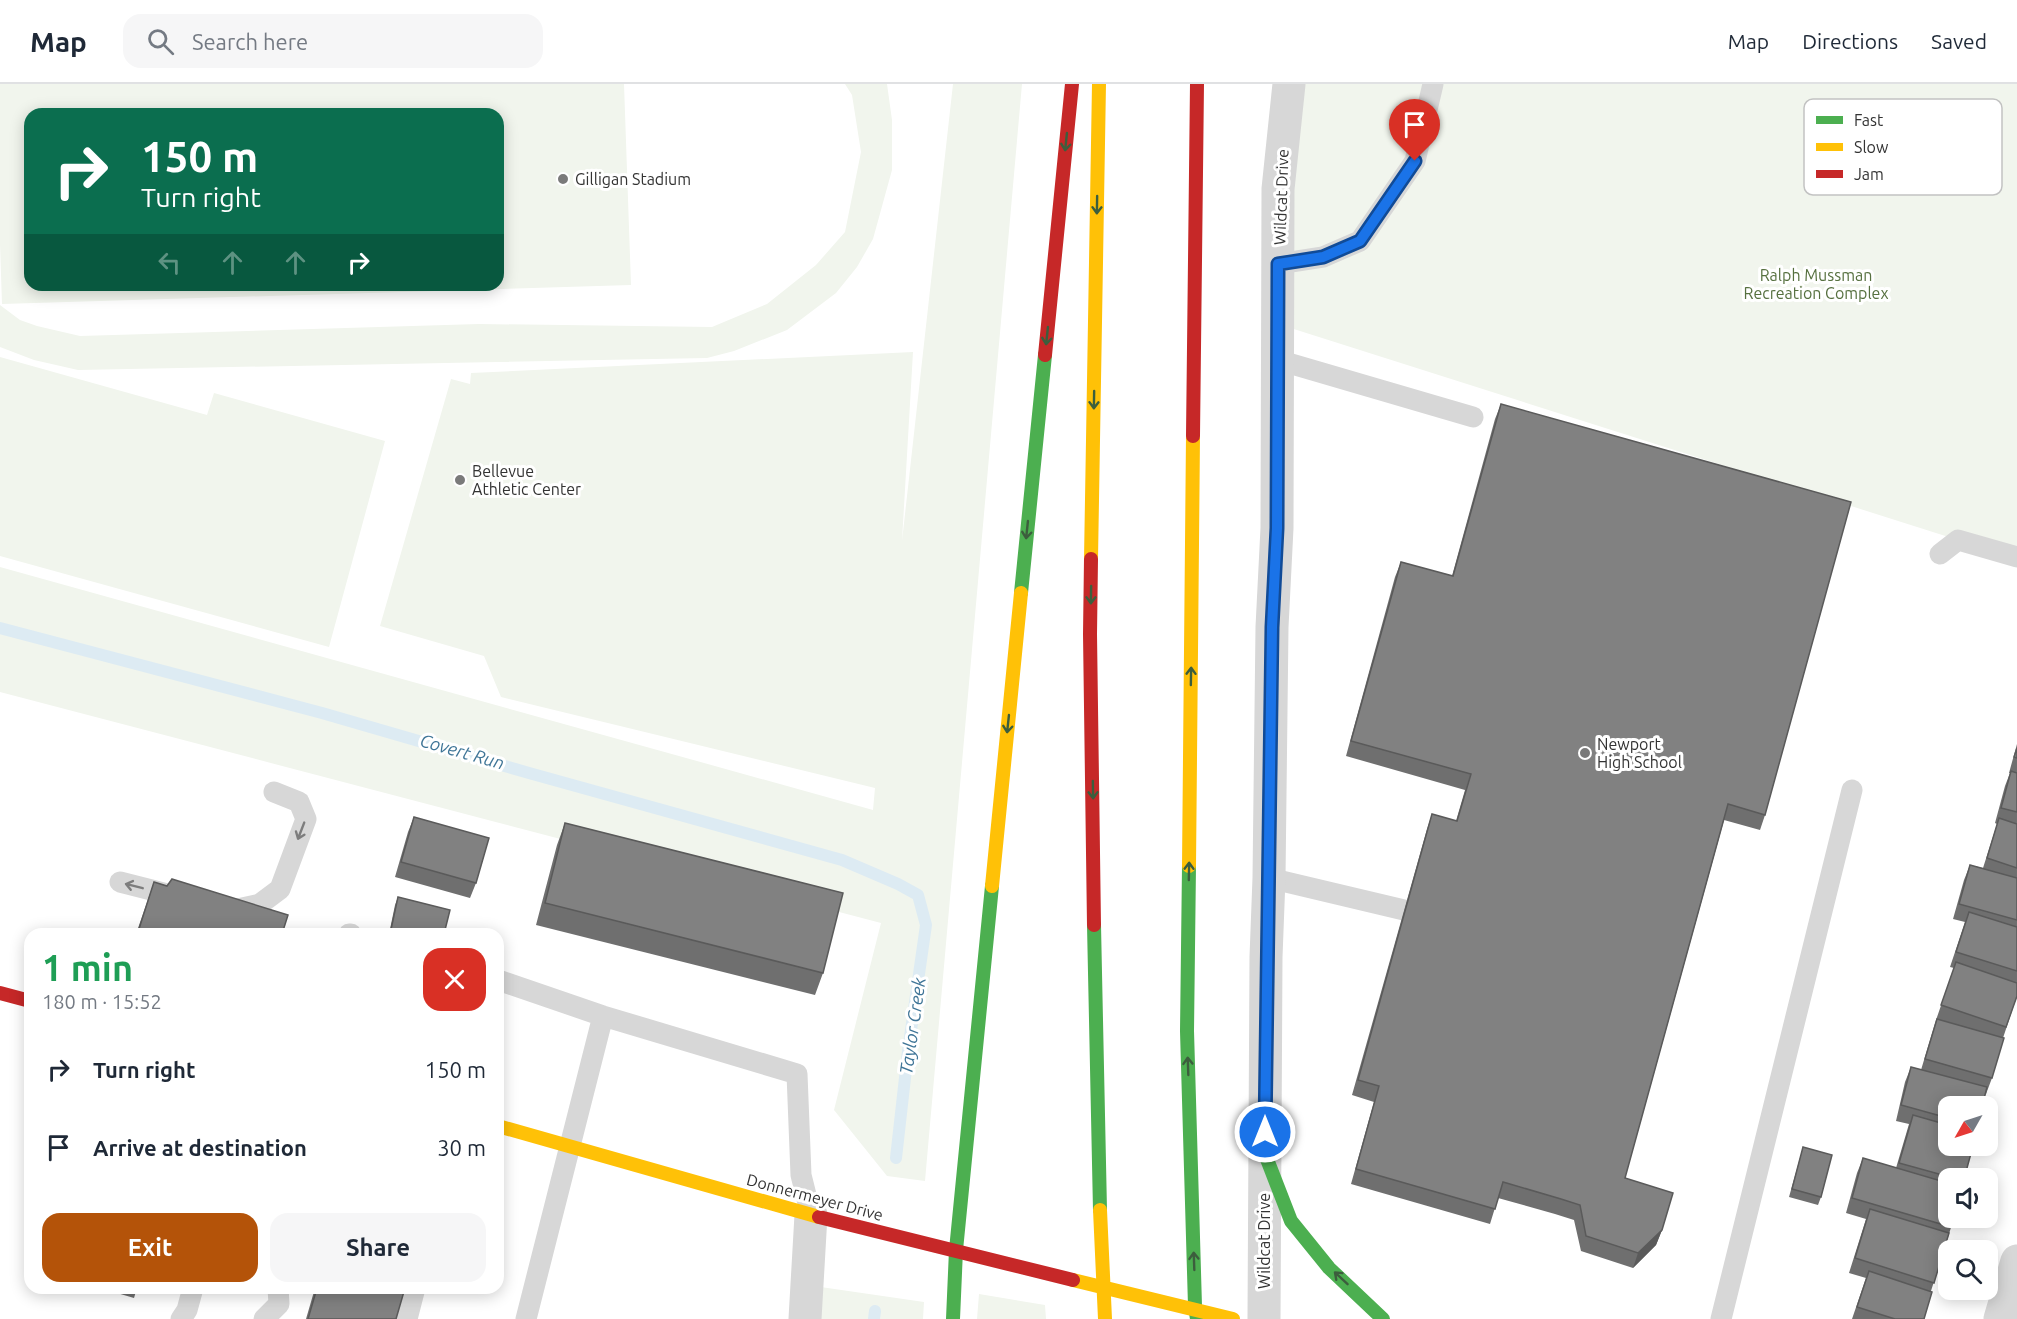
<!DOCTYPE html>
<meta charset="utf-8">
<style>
body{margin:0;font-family:Ubuntu,sans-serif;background:#f6f6f7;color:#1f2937;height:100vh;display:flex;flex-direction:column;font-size:22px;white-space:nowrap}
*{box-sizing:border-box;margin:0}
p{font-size:20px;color:#747a83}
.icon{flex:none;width:33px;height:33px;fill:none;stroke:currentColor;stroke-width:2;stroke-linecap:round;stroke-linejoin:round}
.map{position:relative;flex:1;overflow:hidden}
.side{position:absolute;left:24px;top:844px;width:480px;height:366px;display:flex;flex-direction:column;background:#fff;border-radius:18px;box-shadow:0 3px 15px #0003}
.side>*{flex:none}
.top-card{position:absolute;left:24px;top:24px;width:480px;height:183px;border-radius:18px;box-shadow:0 3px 15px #0003;background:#0b6e4f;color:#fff;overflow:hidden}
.needle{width:39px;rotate:231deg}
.controls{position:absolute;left:1938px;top:1012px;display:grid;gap:12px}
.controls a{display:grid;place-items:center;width:60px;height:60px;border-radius:12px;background:#fff;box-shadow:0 3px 15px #0003;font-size:30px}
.pin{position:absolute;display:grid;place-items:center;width:51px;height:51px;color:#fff;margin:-62px -26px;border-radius:50% 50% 50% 0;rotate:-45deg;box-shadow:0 0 6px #0007}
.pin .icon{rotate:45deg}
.me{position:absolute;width:66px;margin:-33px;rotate:0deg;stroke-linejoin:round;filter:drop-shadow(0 0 4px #0008)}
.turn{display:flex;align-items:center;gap:21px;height:126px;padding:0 18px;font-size:27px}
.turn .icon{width:78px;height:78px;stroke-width:2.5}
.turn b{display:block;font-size:42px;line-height:51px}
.lanes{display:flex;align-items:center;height:57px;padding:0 18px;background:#0003;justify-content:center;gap:30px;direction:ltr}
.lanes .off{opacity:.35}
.round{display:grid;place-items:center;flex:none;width:63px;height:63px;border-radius:18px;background:#f6f6f7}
.summary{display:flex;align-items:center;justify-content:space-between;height:102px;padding:0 18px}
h1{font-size:36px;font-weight:700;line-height:45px;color:#1e9e55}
.action{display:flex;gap:12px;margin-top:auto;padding:12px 18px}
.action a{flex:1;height:69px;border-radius:18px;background:#b45309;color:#fff;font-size:24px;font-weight:700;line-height:69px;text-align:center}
.action a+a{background:#f6f6f7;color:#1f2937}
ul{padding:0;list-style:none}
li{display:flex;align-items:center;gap:18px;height:78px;padding:0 18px}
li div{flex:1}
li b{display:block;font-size:22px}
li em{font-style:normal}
header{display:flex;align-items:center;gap:36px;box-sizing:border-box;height:84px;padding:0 30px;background:#fff;border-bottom:2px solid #e0e1e3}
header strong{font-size:28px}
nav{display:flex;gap:33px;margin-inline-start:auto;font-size:21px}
.search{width:420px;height:54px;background:#f6f6f7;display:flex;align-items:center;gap:15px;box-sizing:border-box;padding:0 21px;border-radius:18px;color:#747a83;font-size:22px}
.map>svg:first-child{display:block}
.green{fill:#f1f5ed;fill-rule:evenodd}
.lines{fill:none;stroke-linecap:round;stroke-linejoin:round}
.stream{stroke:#ddebf3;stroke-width:12}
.lane{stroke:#d7d7d7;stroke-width:21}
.street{stroke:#d7d7d7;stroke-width:33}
.fast{stroke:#4caf50;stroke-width:14}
.slow{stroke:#ffc107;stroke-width:14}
.jam{stroke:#c62828;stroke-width:14}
.wall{fill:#6f6f6f}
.shaded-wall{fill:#5a5a5a}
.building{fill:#818181;stroke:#5a5a5a;stroke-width:1.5}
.oneway{stroke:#3c5e3d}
.oneway2{stroke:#7d7d7d}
.route-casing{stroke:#114b97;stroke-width:15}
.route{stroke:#1a73e8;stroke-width:10}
.poi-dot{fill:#7a7a7a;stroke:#fff;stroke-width:2}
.labels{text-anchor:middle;stroke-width:6;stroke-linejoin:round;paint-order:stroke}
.poi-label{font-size:16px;fill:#333;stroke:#fff;text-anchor:start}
.street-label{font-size:16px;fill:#333;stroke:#fff}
.park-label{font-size:16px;fill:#56703f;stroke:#fff}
.water-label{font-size:18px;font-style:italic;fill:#3f7597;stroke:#fff}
.key{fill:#fff;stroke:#c2c2c2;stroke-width:1.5}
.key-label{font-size:16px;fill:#333}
</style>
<header>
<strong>Map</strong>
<div class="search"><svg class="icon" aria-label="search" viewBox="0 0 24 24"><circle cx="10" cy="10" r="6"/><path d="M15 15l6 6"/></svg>Search here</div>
<nav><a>Map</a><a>Directions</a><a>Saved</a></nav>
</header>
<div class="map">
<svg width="2017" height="1235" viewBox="0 0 2017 1235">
<rect width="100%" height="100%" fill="#fff"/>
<path class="green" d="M0,0h624l7,201 -629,19 -2,-60zM30,30h468v171h-468z
M845,0h42l5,36v50l-19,69 -16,28 -21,26 -49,37 -53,21 -27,7 -629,12 -44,-10 -34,-13v-42l20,15 17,6 43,10 399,-12 233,3 55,-23 49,-39 29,-33 16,-80 -9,-57z
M953,0h69l-97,1097 -38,-5 -53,-66 47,-187 -881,-231v-125l873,243 2,-22 -374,-91 -17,-41 -104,-30 71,-247 19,5 1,-11 442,-21 -11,189z
M1289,0h728v473l-59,-17 -680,-216z
M0,273l207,58 7,-22 171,48 -56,206 -329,-91z
M807,1201l117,17 -1,17h-118z
M979,1210l66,11 1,14h-69z"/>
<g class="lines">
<path class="stream" d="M0,544l322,85 207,60 313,87 56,24 20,11 8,30 -18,126 -12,107
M874,1235l1,-8"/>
<path class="lane" d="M1278,180l45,-7 37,-16 55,-80 18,-77
M1278,276l195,57
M1940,470l18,-14 59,17
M1269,794l135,32
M120,798l59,15
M230,825l3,1 27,-6 20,-15 26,-70 -7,-17 -25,-10
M349,850h2
M498,896l105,36 194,58 4,101 10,40
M181,1235l6,-9 6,-22
M264,1235l15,-15 -1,-16
M407,1235l8,-31
M526,1235l77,-303
M1721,1235l131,-529"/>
<path class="street" d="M805,1235l6,-104
M1264,1235l2,-362 3,-79 3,-251 5,-99 1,-339 11,-105
M2000,1235l17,-58"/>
<path class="fast" d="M1021,509l24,-238
M1189,782l-2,165 8,275 2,13
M1094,841l6,285
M1265,1070l26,67 38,47 54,51
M953,1235l3,-69 36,-364"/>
<path class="slow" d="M1091,475l8,-475
M1189,782l4,-430
M992,802l29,-293
M498,1042l321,91
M1100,1126l5,109
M1073,1196l160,39"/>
<path class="jam" d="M1045,271l27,-271
M1193,352l4,-352
M1091,475l-1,75 4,291
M0,909l30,8
M819,1133l254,63"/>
</g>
<path class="wall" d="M1501,320l264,411 -5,15 -36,-10 -99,358 37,52 -6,15 -23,23 -52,-17 -7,-31 -19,-6 -57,-16 -8,26 -139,-40 23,-82 -22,-7 75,-266 5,-15 24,7 9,-31 -119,-34 49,-179 6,-15 51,14 43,-157z
M2017,660v252l-14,42 -11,40 -6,16 -38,13v39l16,33h-16v39h6l-23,73 -7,28h-72l14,-41 -17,-5 17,-54 -20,-6 11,-40 6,-15 33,10 13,-44 -13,-3 9,-39 6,-15 10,3 15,-50 18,-52 -4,-1 15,-45 -12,-3 11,-39 6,-15 13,3 14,-44 -2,-1 10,-37 5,-13h-1z
M414,733l62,66 -6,15 -75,-21 13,-45z
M565,739l258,150 -8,22 -279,-70 21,-80z
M154,798l128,52h-146z
M398,813l46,37h-55l6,-29z
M1803,1063l18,50 -3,8 -29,-8z
M100,1204h37l-3,10z
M315,1204h90l-9,31h-90z"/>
<path class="shaded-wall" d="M1662,1146l-6,15 -23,23 5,-15z"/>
<path class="building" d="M1501,320l350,98 -86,313 -37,-11 -103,374 48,15 -11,37 -24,23 -52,-17 -6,-31 -19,-6 -58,-17 -8,27 -139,-40 23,-83 -21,-6 74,-266 25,7 14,-47 -120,-33 50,-179 52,14z
M2017,664v10l-3,-1z
M2011,687l6,2v39l-16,-4z
M414,733l75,21 -13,45 -75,-21z
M1999,734l18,6v44l-30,-10z
M565,739l278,70 -20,80 -278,-70z
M1970,781l47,13v42l-58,-16z
M172,795l116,36 -6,19h-137l-7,-2 16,-50 13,4z
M398,813l52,13 -6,24h-54z
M1969,828l48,15v44l-61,-19z
M1956,878l61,21v13l-11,31 -65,-22z
M1937,935l67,19 -12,40 -67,-19z
M1911,983l76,20 -5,20h-34v11l-47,-13z
M1913,1031l35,10v21h25l-9,33h-7l-58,-16z
M1803,1063l29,8 -11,42 -29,-8z
M1863,1074l85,25v35h6l-3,9 -99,-29z
M1870,1125l79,24 -15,50 -79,-25z
M1869,1187l63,21 -8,27h-29l-38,-12z
M317,1204h88l-9,31h-88z"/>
<defs><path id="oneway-shaft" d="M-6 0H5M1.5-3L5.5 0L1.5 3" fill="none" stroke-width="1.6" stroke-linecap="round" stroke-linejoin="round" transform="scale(1.5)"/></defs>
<g class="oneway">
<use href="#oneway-shaft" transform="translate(1066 58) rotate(96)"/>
<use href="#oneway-shaft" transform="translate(1097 121) rotate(91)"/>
<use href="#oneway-shaft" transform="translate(1047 252) rotate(96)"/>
<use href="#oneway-shaft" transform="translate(1094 316) rotate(91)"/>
<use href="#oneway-shaft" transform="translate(1027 446) rotate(96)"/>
<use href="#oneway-shaft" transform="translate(1091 511) rotate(91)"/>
<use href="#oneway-shaft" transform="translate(1191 592) rotate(-89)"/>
<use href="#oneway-shaft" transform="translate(1008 640) rotate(96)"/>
<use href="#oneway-shaft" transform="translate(1093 706) rotate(89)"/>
<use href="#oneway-shaft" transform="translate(1189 787) rotate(-89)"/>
<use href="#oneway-shaft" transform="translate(1188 982) rotate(-92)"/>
<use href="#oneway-shaft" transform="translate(1194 1177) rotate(-92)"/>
<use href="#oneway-shaft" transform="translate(1341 1194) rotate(-137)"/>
</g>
<g class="oneway2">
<use href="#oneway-shaft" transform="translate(301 747) rotate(111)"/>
<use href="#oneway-shaft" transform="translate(134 802) rotate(-166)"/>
</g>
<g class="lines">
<defs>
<path id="route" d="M1265,1048l7,-505 5,-99 1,-264 45,-7 37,-16 55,-80"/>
</defs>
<use href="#route" class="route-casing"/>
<use href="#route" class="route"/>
</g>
<g class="poi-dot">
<circle cx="563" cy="95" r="6"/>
<circle cx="460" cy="396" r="6"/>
<circle cx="1585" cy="669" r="6"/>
</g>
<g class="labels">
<g class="poi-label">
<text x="575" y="101">Gilligan Stadium</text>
<text x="472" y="393">Bellevue<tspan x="472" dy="18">Athletic Center</tspan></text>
<text x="1597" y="666">Newport<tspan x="1597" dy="18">High School</tspan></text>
</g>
<g class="street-label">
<text transform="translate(1281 113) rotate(-88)" y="6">Wildcat Drive</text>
<text transform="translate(815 1113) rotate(15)" y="6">Donnermeyer Drive</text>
<text transform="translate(1264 1157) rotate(-90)" y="6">Wildcat Drive</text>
</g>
<g class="park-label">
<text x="1816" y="197">Ralph Mussman<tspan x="1816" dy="18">Recreation Complex</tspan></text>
</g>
<g class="water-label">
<text transform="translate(462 668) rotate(16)" y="6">Covert Run</text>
<text transform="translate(913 942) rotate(-82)" y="6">Taylor Creek</text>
</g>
</g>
<rect x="1804" y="15" width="198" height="96" rx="9" class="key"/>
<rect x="1816" y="32" width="27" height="8" fill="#4caf50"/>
<rect x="1816" y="59" width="27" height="8" fill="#ffc107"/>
<rect x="1816" y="86" width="27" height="8" fill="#c62828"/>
<g class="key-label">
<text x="1854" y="42">Fast</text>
<text x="1854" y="69">Slow</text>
<text x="1854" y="96">Jam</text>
</g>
</svg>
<div class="controls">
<a><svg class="needle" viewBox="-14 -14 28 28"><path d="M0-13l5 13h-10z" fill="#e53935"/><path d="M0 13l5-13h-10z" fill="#747a83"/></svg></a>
<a><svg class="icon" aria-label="sound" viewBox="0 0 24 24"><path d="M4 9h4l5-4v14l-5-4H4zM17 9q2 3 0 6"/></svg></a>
<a><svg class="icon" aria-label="search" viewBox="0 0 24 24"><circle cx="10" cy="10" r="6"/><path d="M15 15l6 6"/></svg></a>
</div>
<div class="pin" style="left:1415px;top:77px;background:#d93025"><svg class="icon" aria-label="arrive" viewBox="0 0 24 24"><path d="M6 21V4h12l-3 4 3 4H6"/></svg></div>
<svg class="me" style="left:1265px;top:1048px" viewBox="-20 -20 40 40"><circle r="17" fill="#1a73e8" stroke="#fff" stroke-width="3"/><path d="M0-11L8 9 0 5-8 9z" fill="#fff"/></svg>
<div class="top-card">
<div class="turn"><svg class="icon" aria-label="right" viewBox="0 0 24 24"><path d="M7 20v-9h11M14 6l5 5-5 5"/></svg><div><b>150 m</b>Turn right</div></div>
<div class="lanes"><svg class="icon off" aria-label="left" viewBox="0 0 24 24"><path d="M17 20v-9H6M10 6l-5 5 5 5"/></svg><svg class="icon off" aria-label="ahead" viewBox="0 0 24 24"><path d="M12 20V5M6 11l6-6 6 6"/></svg><svg class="icon off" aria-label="ahead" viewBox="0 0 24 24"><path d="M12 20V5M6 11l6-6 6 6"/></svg><svg class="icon" aria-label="right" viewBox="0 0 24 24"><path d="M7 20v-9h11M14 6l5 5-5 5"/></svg></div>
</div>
<section class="side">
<div class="summary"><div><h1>1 min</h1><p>180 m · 15:52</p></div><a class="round" style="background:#d93025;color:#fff"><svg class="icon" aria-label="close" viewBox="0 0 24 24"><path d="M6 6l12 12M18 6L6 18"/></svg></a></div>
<ul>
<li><svg class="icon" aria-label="right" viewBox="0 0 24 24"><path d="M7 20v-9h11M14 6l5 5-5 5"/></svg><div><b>Turn right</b></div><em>150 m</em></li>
<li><svg class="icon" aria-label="arrive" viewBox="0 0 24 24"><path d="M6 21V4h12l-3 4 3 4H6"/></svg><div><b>Arrive at destination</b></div><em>30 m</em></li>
</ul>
<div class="action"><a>Exit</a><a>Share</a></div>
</section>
</div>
